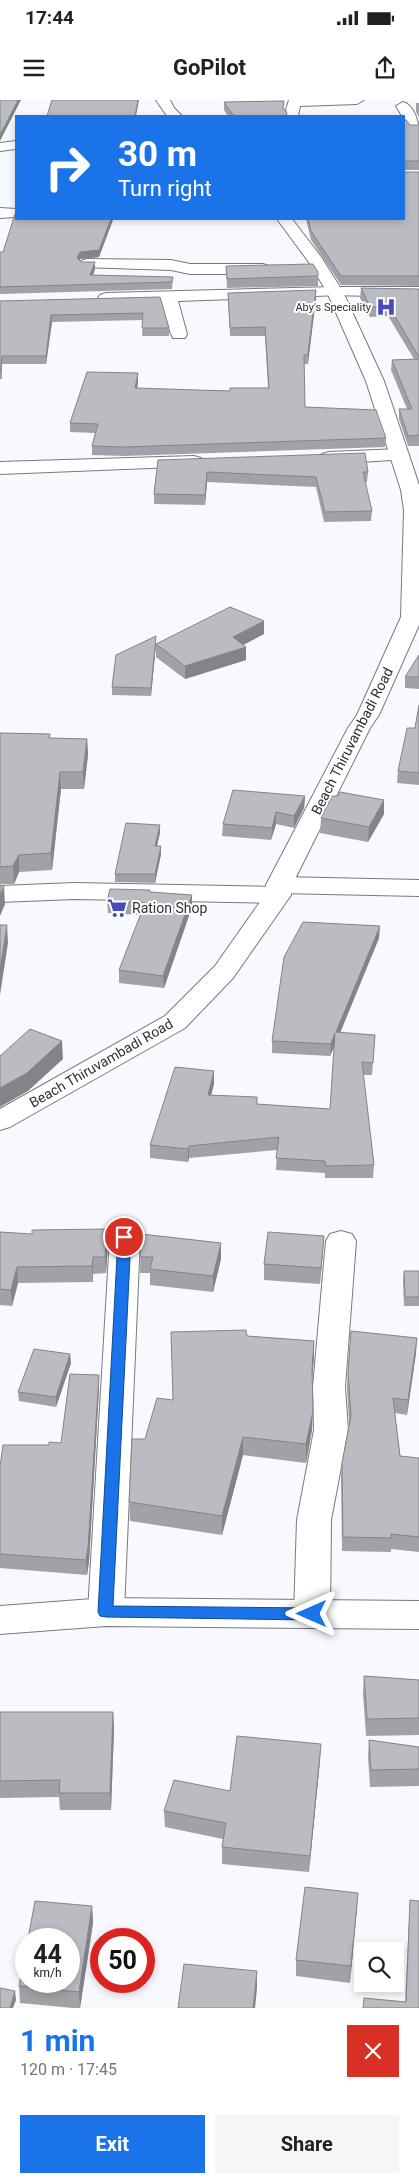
<!DOCTYPE html>
<meta charset="utf-8">
<style>
body{margin:0;font-family:Roboto,sans-serif;background:#f6f6f6;color:#202124;height:100vh;display:flex;flex-direction:column;font-size:19px;white-space:nowrap}
*{box-sizing:border-box;margin:0}
p{font-size:16px;color:#757577}
.icon{flex:none;width:28px;height:28px;fill:none;stroke:currentColor;stroke-width:2;stroke-linecap:round;stroke-linejoin:round}
.map{position:relative;height:1908px;overflow:hidden}
.panel{display:flex;flex-direction:column;background:#fff;flex:1}
.panel>*{flex:none}
.top-card{position:absolute;left:15px;top:15px;width:390px;height:105px;border-radius:0px;box-shadow:0 2px 8px #0003;background:#1a73e8;color:#fff;overflow:hidden}
.tools{position:absolute;left:354px;top:1842px;display:grid;gap:10px}
.tools a{display:grid;place-items:center;width:50px;height:50px;border-radius:0px;background:#fff;box-shadow:0 2px 8px #0003;font-size:25px}
.speed{position:absolute;left:15px;top:1828px;display:flex;gap:10px;font-size:25px;font-weight:700;text-align:center}
.speed>*{display:grid;place-content:center;width:65px;height:65px;border-radius:50%;background:#fff;box-shadow:0 2px 8px #0003;line-height:1}
.speed small{font-size:12px;font-weight:400}
.speed .limit{border:8px solid #d22;background:#fff;color:#111}
.pin{position:absolute;display:grid;place-items:center;width:42px;height:42px;color:#fff;margin:-21px;border:2px solid #fff;border-radius:50%;box-shadow:0 1px 5px #0007}
.me{position:absolute;width:55px;margin:-28px;rotate:270deg;stroke-linejoin:round;filter:drop-shadow(0 0 4px #0008)}
.turn{display:flex;align-items:center;gap:18px;height:105px;padding:0 20px;font-size:22px}
.turn .icon{width:65px;height:65px;stroke-width:2.5}
.turn b{display:block;font-size:35px;line-height:42px}
.round{display:grid;place-items:center;flex:none;width:52px;height:52px;border-radius:0px;background:#f6f6f6}
.head{display:flex;align-items:center;justify-content:space-between;height:85px;padding:0 20px}
h1{font-size:30px;font-weight:700;line-height:38px;color:#1a73e8}
.action{display:flex;gap:10px;margin-top:auto;padding:10px 20px}
.action a{flex:1;height:58px;border-radius:0px;background:#1a73e8;color:#fff;font-size:20px;font-weight:700;line-height:58px;text-align:center}
.action a+a{background:#f6f6f6;color:#202124}
.status{display:flex;justify-content:space-between;align-items:center;height:35px;padding:0 25px;background:#fff;direction:ltr}
.status svg{height:14px;fill:currentColor}
header{display:flex;justify-content:space-between;align-items:center;height:65px;padding:0 20px;background:#fff;font-size:22px;font-weight:700}
.map>svg:first-child{display:block}
.lines{fill:none;stroke-linecap:round;stroke-linejoin:round}
.minor-casing{stroke:#77797e;stroke-width:2}
.tertiary-casing{stroke:#77797e;stroke-width:2}
.secondary-casing{stroke:#77797e;stroke-width:2}
.minor{fill:#fff;fill-rule:evenodd}
.tertiary{fill:#fff;fill-rule:evenodd}
.secondary{fill:#fff;fill-rule:evenodd}
.wall{fill:#a1a2a7}
.shaded-wall{fill:#838488}
.building{fill:#bbbcc2;stroke:#838488}
.route{fill:#1a73e8;stroke:#114b97}
.labels{text-anchor:middle;stroke-width:4;stroke-linejoin:round;paint-order:stroke}
.far-poi-label{font-size:11px;fill:#2f3032;stroke:#fff;text-anchor:end}
.street-label{font-size:14px;fill:#2f3032;stroke:#fff}
.poi-label{font-size:14px;fill:#2f3032;stroke:#fff;text-anchor:start}
</style>
<div class="status"><b>17:44</b><svg viewBox="0 0 49 12"><path d="M0 12V9h3v3zM5 12V6h3v6zM10 12V3h3v9zM15 12V0h3v12zM26 1h20v11H26zM47 4h2v5h-2z"/></svg></div>
<header><svg class="icon" aria-label="menu" viewBox="0 0 24 24"><path d="M4 6h16M4 12h16M4 18h16"/></svg>GoPilot<svg class="icon" aria-label="share" viewBox="0 0 24 24"><path d="M12 15V3M7 8l5-5 5 5M5 13v7h14v-7"/></svg></header>
<div class="map">
<svg width="419" height="1908" viewBox="0 0 419 1908">
<rect width="100%" height="100%" fill="#f7f9ff"/>
<g class="lines">
<defs>
<path id="minor" d="M289,0h75l-7,4 -57,2 -2,10h-14z
M403,2c11,3 16,20 16,30h-9l-6,-11v-5h-2l-6,-10z
M16,41v8l-16,2v-8z
M0,108l16,1v8l-16,1z
M87,159l84,1 19,4h73l6,2 2,3 -2,3 -6,2h-73l-19,-4 -90,-3 -2,-3 2,-3z
M335,187l6,2 2,3 -2,3 -163,6 9,33 -2,4h-12l-2,-4 -10,-33 -55,2 -6,-2 -2,-3 2,-3 6,-2z
M400,349l7,2 2,4 -2,4 -78,5 -7,-2 -2,-4 2,-4 7,-2z
M194,356l7,2 2,4 -2,4 -201,8v-12z
M279,777l140,3v16l-140,-3 -9,-3 -4,-5 4,-5z
M125,1127l11,3 4,7 -16,375 -5,10 -13,4 -13,-4 -5,-10 22,-375 4,-7z
M341,1131l11,3 4,7 -11,146 3,43 -17,90 -1,94 -5,10 -13,4 -13,-4 -5,-10 3,-94 17,-90 -1,-43 13,-146 4,-7z"/>
<path id="tertiary" d="M335,187h84v10l-90,-2 -2,-3 2,-3z
M74,783l204,4 9,3 4,5 -4,5 -9,3 -204,-4 -74,3v-16z"/>
<path id="secondary" d="M156,0h14l4,8 8,8h-15z
M277,119h15l29,38 22,35 41,89 35,104v140l-40,90 -9,13 -78,157 -1,10 -58,83 -48,50 -175,99 -10,3v-21l165,-93 50,-50 50,-71 1,-10 82,-157 9,-13 44,-98 3,-107 -3,-20 -35,-109 -39,-89 -19,-31z
M106,1498l313,3v28l-313,-3 -106,8v-28z"/>
</defs>
<use href="#minor" class="minor-casing"/>
<use href="#tertiary" class="tertiary-casing"/>
<use href="#secondary" class="secondary-casing"/>
<use href="#minor" class="minor"/>
<use href="#tertiary" class="tertiary"/>
<use href="#secondary" class="secondary"/>
</g>
<path class="wall" d="M224,2l60,7 3,7h-59l-4,-6z
M416,3h3v14l-3,-5z
M404,20l6,5h9v45h-15z
M419,72v114l-78,-1 -30,-45 -5,-21h98z
M16,119h97l-14,38 -19,2v2l1,1h14v7l-2,6 80,2 -1,12 -172,5v-42h3z
M226,166l92,6v14l-91,2z
M361,188l58,1v157h-11l-9,-27v-10h8l-16,-39 1,-10 22,-1 -26,-43 -18,1 -10,-19z
M316,190v8l-8,63v3h-4l1,43 81,31 -1,9 -261,9 -32,-1v-9l3,-13 -25,-1v-9l68,-50v9l-1,7 93,2 38,-3 -3,-52h-35l-2,-43z
M160,197l9,31v8h-27l1,-16 -91,2 -6,42h-44v15h-2v-78z
M158,360l210,12 -1,10h-2l7,29 -1,10 -47,1 -8,-35 -109,-5 -2,23 -51,-1v-10z
M264,534l-21,11 3,2v13l-61,19 -29,-22v-12l-5,51 -39,-1v-8l44,-43z
M419,555v34l-14,-1v-11z
M419,605v80l-22,-2 1,-12 17,-43z
M0,633l50,1v4l37,1 1,16 -4,34h-23l-9,81 -33,2 -5,12h-14z
M305,696l-1,12 -10,20 -18,-4 -5,16 -49,-4 1,-12z
M338,696l46,18 -16,28 -48,-9 1,-15z
M160,733l-3,13 4,8 -6,29 -40,-1v-8z
M151,792l41,3v12l-28,81 -45,-5v-13l22,-55 -33,-2 -1,-12z
M379,838l-39,95 35,2 -3,40h-9l11,90 -1,13h-48v-5l-49,-3 1,-20 -88,8 -1,4 -38,-4v-13l64,-74v13l-3,11 46,9 73,5 4,-63 -4,10 -58,-3v-12z
M0,1132l108,13 -2,28 -13,1v8l-75,1 -6,23 -12,-1z
M141,1134l80,25 -8,33 -63,-7v-12h-10z
M323,1152l-3,32 -56,-4v-16z
M404,1171h15v35h-15l-1,-26z
M171,1232l76,4 67,5 -2,36v53l-6,33 -63,-8 -21,80 -92,-14 -1,-19 16,-63 28,-39z
M416,1253l-9,62 -12,-2 5,43 19,2v94l-28,-3v3l-49,-1 -1,-73 1,-15 7,-41 -2,-35 1,-14z
M71,1263l-15,44 -37,-6 -1,-9z
M99,1275v14l-10,173 -2,13 -87,-7v-101l49,-22 12,-2z
M364,1576l55,4v55l-53,1 -3,-43z
M0,1612h113l1,17 -3,81h-51l-1,-13 -59,1z
M369,1640l50,7v39l-49,1 -2,-30z
M320,1660l-11,112 -87,-8v-17l1,-8 -58,-12 -1,-16 66,-20z
M358,1793l-8,90 -54,-7v-16z
M410,1800l9,108 -14,-6z
M92,1806l1,17 -13,85h-7l-53,-5 -1,-17z"/>
<path class="shaded-wall" d="M18,0h3l-21,41v-6z
M138,0h1l-3,16h-1z
M111,119h2v1l-14,37 -19,2 -3,6v-7l3,-6z
M95,162v7l-5,13v-7z
M316,190v8l-8,66v-9z
M51,215l1,7 -6,42v-8z
M138,273v9l-2,15 -1,-9z
M207,372v10l-2,23v-10z
M264,521v13l-31,16v-13z
M156,536v7l-5,53v-8z
M246,547v13l-61,19v-13z
M87,639l1,16 -4,34 -1,-17z
M60,672l1,17 -9,81 -1,-17z
M305,696l-1,12 -10,20v-12z
M384,700v14l-16,28 1,-15z
M276,712v12l-5,16 1,-12z
M160,725v8l-5,21v-8z
M161,746v8l-6,29v-9z
M19,755v17l-5,12 -1,-18z
M4,786l1,18 -5,12v-20z
M192,795v12l-28,81 -1,-12z
M7,825l1,18 -8,52v-25z
M380,826l-1,12 -44,107 1,-13z
M335,933v12l-5,11 1,-12z
M62,941l1,18 -35,32 -28,16v-19z
M214,971v13l-6,23v-12z
M189,1046v12l-1,4v-13z
M107,1129l1,16 -2,28 -1,-16z
M324,1136l-1,16 -3,32 1,-16z
M221,1143v16l-8,33v-16z
M93,1157v25l-1,-16z
M17,1167l1,16 -6,23 -1,-16z
M417,1238l-1,15 -9,62 1,-15z
M314,1241v19l-3,27 1,-18z
M70,1254l1,9 -15,44v-10z
M99,1275v14l-10,173 -2,13 -1,-15z
M313,1311l-1,19 -6,33v-19z
M243,1337v18l-21,80v-19z
M113,1612l1,17 -3,81 -1,-17z
M321,1644l-1,16 -11,112 1,-16z
M358,1793l-1,16 -7,74 1,-17z
M92,1806l1,17 -13,85 -1,-16z
M257,1871v17l-2,20h-2z
M15,1891l1,9 -3,8h-3z"/>
<path class="building" d="M0,0h18l-18,35z
M52,0h86l-3,16h-88z
M284,1l-1,8 3,1 1,6h-53l-10,-14z
M404,20h2l4,5h9v36h-15z
M404,72h15v104h-78l-30,-45 -3,-12h96z
M16,111v8h95l-12,31 -19,2 -3,6 4,4h14l-5,13 83,2 -1,5 -172,5v-35h3z
M313,164l5,8v4l-91,3 -1,-13z
M361,188l58,1v68l-30,-51 -19,1z
M316,190l-8,63v2h-4l1,52 71,3 10,28 -262,9 -32,-1 6,-22 -28,-1 17,-51 51,1 -3,15 95,3v-3h39l-4,-61 -35,1 -2,-35z
M160,197l9,31h-27l1,-15 -92,2 -5,41h-44l-1,16h-1v-71z
M419,259v76l-11,1 -9,-27h13l-20,-49z
M365,353l3,19h-5l9,39 -47,1 -9,-35 -109,-5 -2,23 -51,-1 4,-34z
M230,507l34,14 -31,16 13,10 -61,19 -29,-22z
M156,536l-5,52 -39,-1 4,-32z
M419,555v22h-14z
M419,605v68l-21,-2 9,-43h8z
M0,633l50,1 -1,4 38,1 -4,33h-23l-9,81 -32,2 -6,11 -13,1z
M233,690l72,6 -11,20 -18,-4 -4,16 -49,-4z
M340,692l44,8 -15,27 -48,-9 11,-22h6z
M126,723l34,2 -5,21h6l-6,28h-40z
M0,785l4,1 -4,10z
M110,789l40,1v2l42,3 -29,81 -44,-6 26,-67 -38,-2z
M303,822l77,4 -44,106 39,3 -2,28 -11,-1 12,103 -48,1 -1,-5 -49,-3 3,-21 -90,9 -1,3 -38,-4 25,-78 39,4 -6,24 49,2v7l73,5 5,-76 -4,11 -59,-3 12,-84z
M0,825h7l-7,45z
M30,929l32,12 -35,32 -27,15v-32z
M107,1129l-2,28h-12l-1,9 -75,1 -6,23 -11,-1v-57l32,2v-4z
M268,1132l56,4 -3,32 -57,-4z
M141,1134l80,9 -8,33 -63,-7 3,-12h-13z
M404,1171h15v26h-14z
M246,1230l1,6 67,5 -2,28 1,42 -7,33 -63,-7 -21,79 -93,-14 3,-63h13l12,-41 16,2 -2,-68z
M351,1231l66,7 -9,62 -15,-2 7,58 19,2v79l-28,-3 1,4 -49,-1 -1,-74 9,-47 -3,-43z
M34,1249l36,5 -14,43 -38,-5z
M70,1274l29,1 -11,172 -2,13 -86,-6v-87l3,-22h46v-3l12,1z
M364,1576l55,4v38l-52,1z
M0,1612h113l-3,81h-51l1,-13 -60,1z
M237,1636l84,8 -11,112 -88,-9 4,-24 -62,-12 10,-31 56,11z
M369,1640l50,7v22l-48,1z
M305,1787l53,6 -7,73 -55,-6z
M410,1800l9,1v107h-56l1,-10 42,4z
M35,1801l57,5 -13,86 -60,-6 7,-40v35h43v-42h-41z
M184,1864l73,7 -4,37h-75z
M0,1888l15,3 -5,17h-10z"/>
<path class="route" d="M124,1133l7,4 -18,369 199,2 5,2 2,4 -2,4 -5,2 -206,-3 -6,-1 -2,-4 20,-375z"/>
<defs>
<symbol id="hospital-bare" viewBox="-9 -9 18 18"><path d="M-5-5h3v3.5h4V-5h3V5h-3V1.5h-4V5h-3Z" fill="#464bc0" stroke="#fff" stroke-width="2.5" paint-order="stroke"/></symbol>
<symbol id="supermarket-bare" viewBox="-9 -9 18 18"><path d="M-6-5.5h2.5l.6 2H6L4.5 2H-2.5L-4.4-4H-6ZM-1.5 3.2a1.3 1.3 0 1 0 .1 0ZM3 3.2a1.3 1.3 0 1 0 .1 0Z" fill="#464bc0" stroke="#fff" stroke-width="2.5" paint-order="stroke"/></symbol>
</defs>
<g fill-rule="evenodd">
<use href="#hospital-bare" x="372" y="193" width="28" height="28"/>
<use href="#supermarket-bare" x="103" y="794" width="28" height="28"/>
</g>
<g class="labels">
<g class="far-poi-label">
<text x="371" y="211">Aby's Speciality</text>
</g>
<g class="street-label">
<text transform="translate(352 641) rotate(-63)" y="5">Beach Thiruvambadi Road</text>
<text transform="translate(101 963) rotate(-30)" y="5">Beach Thiruvambadi Road</text>
</g>
<g class="poi-label">
<text x="132" y="813">Ration Shop</text>
</g>
</g>
</svg>
<div class="tools">
<a><svg class="icon" aria-label="search" viewBox="0 0 24 24"><circle cx="10" cy="10" r="6"/><path d="M15 15l6 6"/></svg></a>
</div>
<div class="speed"><div>44<small>km/h</small></div><div class="limit">50</div></div>
<div class="pin" style="left:124px;top:1137px;background:#d93025"><svg class="icon" aria-label="arrive" viewBox="0 0 24 24"><path d="M6 21V4h12l-3 4 3 4H6"/></svg></div>
<svg class="me" style="left:312px;top:1514px" viewBox="-20 -20 40 40"><path d="M0-17L14 15 0 8-14 15z" fill="#1a73e8" stroke="#fff" stroke-width="4"/></svg>
<div class="top-card">
<div class="turn"><svg class="icon" aria-label="right" viewBox="0 0 24 24"><path d="M7 20v-9h11M14 6l5 5-5 5"/></svg><div><b>30 m</b>Turn right</div></div>
</div>
</div>
<section class="panel">
<div class="head"><div><h1>1 min</h1><p>120 m · 17:45</p></div><a class="round" style="background:#d93025;color:#fff"><svg class="icon" aria-label="close" viewBox="0 0 24 24"><path d="M6 6l12 12M18 6L6 18"/></svg></a></div>
<div class="action"><a>Exit</a><a>Share</a></div>
</section>
